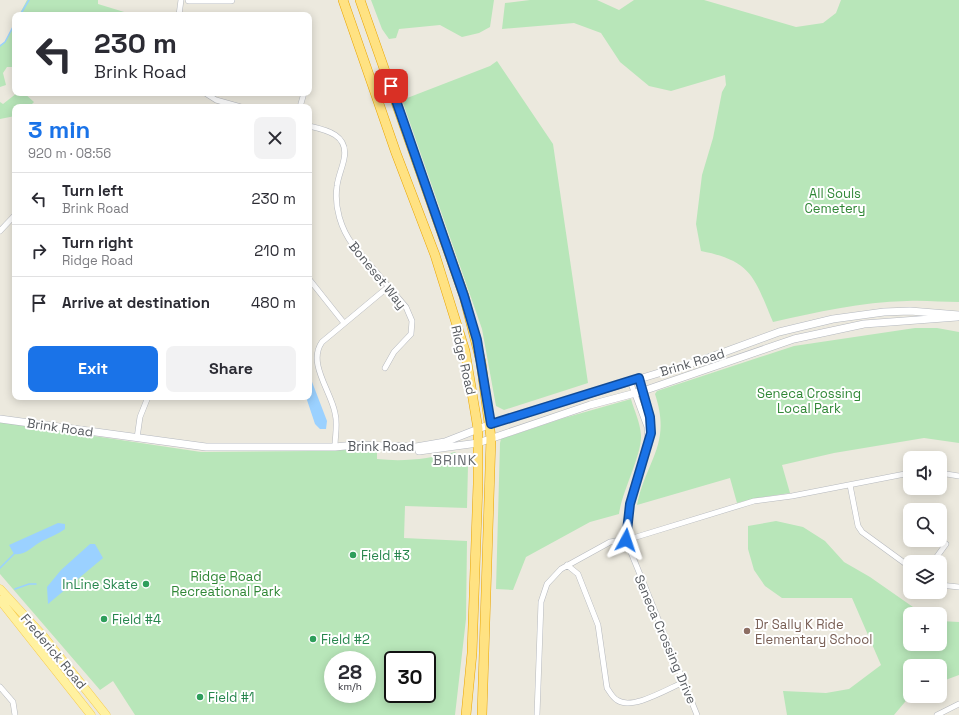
<!DOCTYPE html>
<meta charset="utf-8">
<style>
body{margin:0;font-family:"Space Grotesk",sans-serif;background:#f2f2f3;color:#2b2b33;height:100vh;display:flex;flex-direction:column;font-size:15px;white-space:nowrap}
*{box-sizing:border-box;margin:0}
p{font-size:13px;color:#7c7c81}
.icon{flex:none;width:22px;height:22px;fill:none;stroke:currentColor;stroke-width:2;stroke-linecap:round;stroke-linejoin:round}
.map{position:relative;flex:1;overflow:hidden}
.details{position:absolute;left:12px;top:104px;width:300px;height:296px;display:flex;flex-direction:column;background:#fff;border-radius:8px;box-shadow:0 2px 10px #0003}
.details>*{flex:none}
.hud{position:absolute;left:12px;top:12px;width:300px;height:84px;border-radius:8px;box-shadow:0 2px 10px #0003;background:#fff;color:#2b2b33;overflow:hidden}
.fabs{position:absolute;left:903px;top:451px;display:grid;gap:8px}
.fabs a{display:grid;place-items:center;width:44px;height:44px;border-radius:8px;background:#fff;box-shadow:0 2px 10px #0003;font-size:20px}
.speed{position:absolute;left:324px;top:651px;display:flex;gap:8px;font-size:20px;font-weight:700;text-align:center}
.speed>*{display:grid;place-content:center;width:52px;height:52px;border-radius:50%;background:#fff;box-shadow:0 2px 10px #0003;line-height:1}
.speed small{font-size:10px;font-weight:400}
.speed .limit{border:2px solid #111;border-radius:6px;background:#fff;color:#111}
.pin{position:absolute;display:grid;place-items:center;width:34px;height:34px;color:#fff;margin:-17px;border-radius:8px;box-shadow:0 2px 6px #0006}
.me{position:absolute;width:44px;margin:-22px;rotate:5deg;stroke-linejoin:round;filter:drop-shadow(0 0 3px #0008)}
.turn{display:flex;align-items:center;gap:14px;height:84px;padding:0 16px;font-size:18px}
.turn .icon{width:52px;height:52px;stroke-width:2.5}
.turn b{display:block;font-size:28px;line-height:34px}
.round{display:grid;place-items:center;flex:none;width:42px;height:42px;border-radius:8px;background:#f2f2f3}
.summary{display:flex;align-items:center;justify-content:space-between;height:68px;padding:0 16px}
h1{font-size:24px;font-weight:800;line-height:30px;color:#1a73e8}
.button{display:flex;gap:8px;margin-top:auto;padding:8px 16px}
.button a{flex:1;height:46px;border-radius:8px;background:#1a73e8;color:#fff;font-size:16px;font-weight:800;line-height:46px;text-align:center}
.button a+a{background:#f2f2f3;color:#2b2b33}
ul{padding:0;list-style:none}
li{display:flex;align-items:center;gap:12px;height:52px;padding:0 16px;border-top:1px solid #e1e1e2}
li div{flex:1}
li b{display:block;font-size:15px}
li em{font-style:normal}
.map>svg:first-child{display:block}
.green{fill:#b8e6b9;fill-rule:evenodd}
.water{fill:#9bd1ff}
.lines{fill:none;stroke-linecap:round;stroke-linejoin:round}
.stream{stroke:#9bd1ff;stroke-width:1.5}
.street-casing{stroke:#b6b9be;stroke-width:6}
.secondary-casing{stroke:#b4b8bf;stroke-width:8}
.primary-casing{stroke:#f8cb4b;stroke-width:9}
.highway-casing{stroke:#eaa500;stroke-width:10}
.street{stroke:#fff;stroke-width:5}
.secondary{stroke:#fff;stroke-width:7}
.primary{stroke:#fff1a0;stroke-width:8}
.highway{stroke:#ffe282;stroke-width:9}
.route-casing{stroke:#114b97;stroke-width:10}
.route{stroke:#1a73e8;stroke-width:7}
.leisure-dot{fill:#2e9e5b;stroke:#fff;stroke-width:1.5}
.education-dot{fill:#8d6e63;stroke:#fff;stroke-width:1.5}
.labels{text-anchor:middle;stroke-width:4;stroke-linejoin:round;paint-order:stroke}
.park-label{font-size:13px;fill:#308736;stroke:#fff}
.street-label{font-size:13px;fill:#575b60;stroke:#fff}
.leisure-label{font-size:13px;fill:#27864d;stroke:#fff;text-anchor:start}
.education-label{font-size:13px;fill:#785e54;stroke:#fff;text-anchor:start}
.neighbourhood-label{font-size:14px;letter-spacing:1px;fill:#686d72;stroke:#fff}
</style>
<div class="map">
<svg width="959" height="715" viewBox="0 0 959 715">
<rect width="100%" height="100%" fill="#ece9de"/>
<path class="green" d="M27,0h71v4l36,11h-115z
M371,0h123l-4,27 -11,6 -17,4 -22,-12 -41,4 -3,9 -7,1 -7,-10z
M530,0h67l22,10 15,-10h70l92,27 27,-4 13,-10 5,-13h118v302c-17,0 -35,-2 -52,-1 -46,1 -90,11 -134,21 -19,-45 -21,-61 -72,-71l-5,-27 6,-49 11,-37 9,-46 4,-7 -1,-10 -54,16 -22,-5 -29,-24 -19,-29 -27,-10 -72,6 3,-26z
M15,23v44h-8l-4,6 3,12 -6,2v-42l5,-3z
M497,61l56,83 35,239 -84,27 -8,-4 -14,-77 -80,-229 88,-34z
M17,93h7l10,9 -5,5h-14v9l-15,3v-17l3,2z
M915,328h22l22,4v111l-35,-5 -90,15 -52,12 8,28 -33,5 -20,5 -7,-25 -93,27c9,-45 35,-60 18,-111l2,-3 137,-45z
M631,399c3,11 9,23 10,36 1,20 -19,56 -22,79l-29,8 -64,35 -13,33 -17,-1 4,-146 1,-4 63,-21z
M0,422l201,30 110,-1 -1,-4 67,5v7c27,3 52,0 78,-7l13,13 -1,43 -62,-2 -1,32 63,3 -1,78 -11,96h-320l-22,-34 -13,9 -100,-116zM333,660h34v34h-34zM393,660h34v34h-34z
M776,521l27,6 22,14 19,21 26,15 53,37h-13v30h30v-23l19,1v53l-19,7v-16h-30v30l-16,19h-107l-4,-24 43,2 23,-4 32,-24 -29,-67h-70l-17,-12 -11,-16 -6,-21v-23z"/>
<path class="water" d="M309,374l18,47 -1,8h-6l-5,-5 -9,-27h3z
M58,523l7,1v5c-7,5 -15,8 -23,12 -10,5 -16,15 -28,13l-5,-9z
M90,544h5l8,14 -55,46 -1,-17 14,-17z"/>
<g class="lines">
<path class="stream" d="M20,15l9,-15
M0,46l5,-4 10,-19
M0,568l14,-14
M15,589l14,-5h7"/>
<defs>
<path id="street" d="M179,15l2,-15
M205,93l11,7 25,7
M300,107l4,-14
M309,126c18,4 40,9 35,33 -2,10 -6,18 -7,27 -3,21 4,43 16,59l53,62 6,14 -1,13 -17,18 -9,16
M0,231l15,-16
M309,279l35,44
M639,378l11,39 1,16 -21,71 -4,36 71,175
M630,381l17,46 1,13
M137,438l3,-21 8,-20
M335,447c0,-12 3,-23 0,-34 -4,-22 -28,-50 -13,-71l66,-55
M940,473l19,3
M850,485l8,41 4,6 48,35
M933,562l13,-18
M567,565l11,9 20,51 9,63c3,4 5,9 10,12 15,11 52,-12 67,-18
M940,585l19,2
M0,687l13,15 2,13
M537,715l4,-113 6,-18 14,-15 49,-27 23,-4 121,-37 38,-5 118,-23
M937,715l22,-11"/>
<path id="secondary" d="M189,0h42
M0,419l206,28h129l20,-2 61,2 29,-5 46,-18 217,-66 71,-26 54,-13 51,-7 26,-1 49,4
M419,451l59,-8 112,-38 53,-14 151,-52 70,-15 93,-7"/>
<path id="primary" d="M0,589l44,48 62,78
M0,600l91,115"/>
<path id="highway" d="M343,0l53,153 39,102 30,96 13,78v55l-6,169 -6,62
M360,0l104,296 17,66 10,76 -9,277"/>
</defs>
<use href="#street" class="street-casing"/>
<use href="#secondary" class="secondary-casing"/>
<use href="#primary" class="primary-casing"/>
<use href="#highway" class="highway-casing"/>
<use href="#street" class="street"/>
<use href="#secondary" class="secondary"/>
<use href="#primary" class="primary"/>
<use href="#highway" class="highway"/>
</g>
<g class="lines">
<defs>
<path id="route" d="M391,86l73,210 13,44 14,84 148,-46 11,39 1,16 -21,71 -4,36"/>
</defs>
<use href="#route" class="route-casing"/>
<use href="#route" class="route"/>
</g>
<g class="leisure-dot">
<circle cx="353" cy="555" r="4"/>
<circle cx="146" cy="584" r="4"/>
<circle cx="104" cy="619" r="4"/>
<circle cx="313" cy="639" r="4"/>
<circle cx="200" cy="697" r="4"/>
</g>
<circle class="education-dot" cx="747" cy="631" r="4"/>
<g class="labels">
<g class="park-label">
<text x="835" y="198">All Souls<tspan x="835" dy="15">Cemetery</tspan></text>
<text x="809" y="398">Seneca Crossing<tspan x="809" dy="15">Local Park</tspan></text>
<text x="226" y="581">Ridge Road<tspan x="226" dy="15">Recreational Park</tspan></text>
</g>
<g class="street-label">
<text transform="translate(378 275) rotate(51)" y="5">Boneset Way</text>
<text transform="translate(464 360) rotate(77)" y="5">Ridge Road</text>
<text transform="translate(692 362) rotate(-17)" y="5">Brink Road</text>
<text transform="translate(60 427) rotate(8)" y="5">Brink Road</text>
<text x="381" y="451">Brink Road</text>
<text transform="translate(666 639) rotate(67)" y="5">Seneca Crossing Drive</text>
<text transform="translate(54 651) rotate(50)" y="5">Frederick Road</text>
</g>
<g class="leisure-label">
<text x="361" y="560">Field #3</text>
<text x="138" y="589" text-anchor="end">InLine Skate</text>
<text x="112" y="624">Field #4</text>
<text x="321" y="644">Field #2</text>
<text x="208" y="702">Field #1</text>
</g>
<g class="education-label">
<text x="755" y="629">Dr Sally K Ride<tspan x="755" dy="15">Elementary School</tspan></text>
</g>
<g class="neighbourhood-label">
<text x="455" y="465">BRINK</text>
</g>
</g>
</svg>
<div class="fabs">
<a><svg class="icon" aria-label="sound" viewBox="0 0 24 24"><path d="M4 9h4l5-4v14l-5-4H4zM17 9q2 3 0 6"/></svg></a>
<a><svg class="icon" aria-label="search" viewBox="0 0 24 24"><circle cx="10" cy="10" r="6"/><path d="M15 15l6 6"/></svg></a>
<a><svg class="icon" aria-label="layers" viewBox="0 0 24 24"><path d="M12 4l9 5-9 5-9-5zM3 14l9 5 9-5"/></svg></a>
<a>+</a>
<a>−</a>
</div>
<div class="speed"><div>28<small>km/h</small></div><div class="limit">30</div></div>
<div class="pin" style="left:391px;top:86px;background:#d93025"><svg class="icon" aria-label="arrive" viewBox="0 0 24 24"><path d="M6 21V4h12l-3 4 3 4H6"/></svg></div>
<svg class="me" style="left:626px;top:540px" viewBox="-20 -20 40 40"><path d="M0-17L14 15 0 8-14 15z" fill="#1a73e8" stroke="#fff" stroke-width="4"/></svg>
<div class="hud">
<div class="turn"><svg class="icon" aria-label="left" viewBox="0 0 24 24"><path d="M17 20v-9H6M10 6l-5 5 5 5"/></svg><div><b>230 m</b>Brink Road</div></div>
</div>
<section class="details">
<div class="summary"><div><h1>3 min</h1><p>920 m · 08:56</p></div><a class="round"><svg class="icon" aria-label="close" viewBox="0 0 24 24"><path d="M6 6l12 12M18 6L6 18"/></svg></a></div>
<ul>
<li><svg class="icon" aria-label="left" viewBox="0 0 24 24"><path d="M17 20v-9H6M10 6l-5 5 5 5"/></svg><div><b>Turn left</b><p>Brink Road</p></div><em>230 m</em></li>
<li><svg class="icon" aria-label="right" viewBox="0 0 24 24"><path d="M7 20v-9h11M14 6l5 5-5 5"/></svg><div><b>Turn right</b><p>Ridge Road</p></div><em>210 m</em></li>
<li><svg class="icon" aria-label="arrive" viewBox="0 0 24 24"><path d="M6 21V4h12l-3 4 3 4H6"/></svg><div><b>Arrive at destination</b></div><em>480 m</em></li>
</ul>
<div class="button"><a>Exit</a><a>Share</a></div>
</section>
</div>
